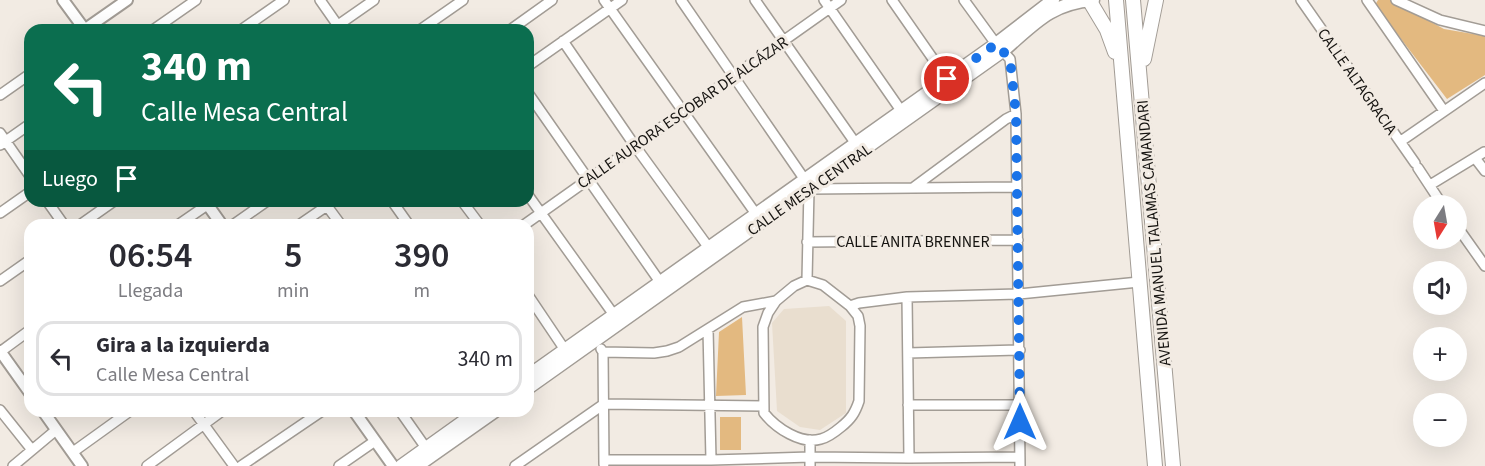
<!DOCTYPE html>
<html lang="es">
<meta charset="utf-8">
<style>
body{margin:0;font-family:"Source Sans 3",sans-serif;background:#f7f7f7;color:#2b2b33;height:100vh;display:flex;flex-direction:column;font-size:22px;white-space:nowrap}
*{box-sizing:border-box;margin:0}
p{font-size:20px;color:#7c7c81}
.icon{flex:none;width:33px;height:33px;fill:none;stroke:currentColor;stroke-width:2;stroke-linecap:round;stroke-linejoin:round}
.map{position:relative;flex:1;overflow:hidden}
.panel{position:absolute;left:24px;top:219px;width:510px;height:198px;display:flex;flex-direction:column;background:#fff;border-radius:18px;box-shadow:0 6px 24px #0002}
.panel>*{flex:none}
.guide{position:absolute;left:24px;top:24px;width:510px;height:183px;border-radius:18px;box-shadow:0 6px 24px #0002;background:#0b6e4f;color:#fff;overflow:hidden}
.needle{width:39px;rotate:191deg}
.fabs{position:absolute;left:1413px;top:195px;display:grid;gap:12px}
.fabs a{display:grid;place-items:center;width:54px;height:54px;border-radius:50%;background:#fff;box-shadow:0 6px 24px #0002;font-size:30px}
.pin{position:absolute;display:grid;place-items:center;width:51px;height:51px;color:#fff;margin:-26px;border:3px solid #fff;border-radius:50%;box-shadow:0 2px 6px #0007}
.me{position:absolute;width:66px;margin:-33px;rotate:0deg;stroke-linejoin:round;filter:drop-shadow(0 0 4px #0008)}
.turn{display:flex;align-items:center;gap:21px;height:126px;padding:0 18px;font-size:27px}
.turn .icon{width:78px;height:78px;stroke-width:2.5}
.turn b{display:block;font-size:42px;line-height:51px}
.then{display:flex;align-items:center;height:57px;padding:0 18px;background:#0003;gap:12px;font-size:22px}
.eta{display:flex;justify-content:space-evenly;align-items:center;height:102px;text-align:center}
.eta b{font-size:36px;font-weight:600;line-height:42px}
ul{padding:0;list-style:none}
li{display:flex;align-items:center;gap:18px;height:75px;margin:0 12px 9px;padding:0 6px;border:3px solid #e1e1e2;border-radius:18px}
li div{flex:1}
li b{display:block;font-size:22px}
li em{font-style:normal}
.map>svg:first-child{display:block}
.built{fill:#e9decf}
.green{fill:#e3b980}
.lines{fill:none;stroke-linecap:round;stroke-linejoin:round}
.minor-casing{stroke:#a29c95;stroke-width:12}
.tertiary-casing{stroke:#a29c95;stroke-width:14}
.secondary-casing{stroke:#a29c95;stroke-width:15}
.primary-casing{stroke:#a29c95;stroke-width:16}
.minor{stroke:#fff;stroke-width:9}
.tertiary{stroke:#fff;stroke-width:10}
.secondary{stroke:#fff;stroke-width:12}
.primary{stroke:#fff;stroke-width:14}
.route{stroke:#1a73e8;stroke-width:10;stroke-dasharray:0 18}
.labels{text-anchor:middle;stroke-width:6;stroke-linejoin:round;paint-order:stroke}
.street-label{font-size:16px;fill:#151310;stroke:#f2ebe3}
</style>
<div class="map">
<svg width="1485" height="466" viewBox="0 0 1485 466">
<rect width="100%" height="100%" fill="#f2ebe3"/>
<path class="built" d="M829,306l17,15v92l-26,17 -20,-3 -23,-16 -5,-88 12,-14z"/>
<path class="green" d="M1378,0h12l54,29 41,7v39l-38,24 -72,-94z
M742,317l4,78 -30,1 3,-64z
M720,417h21v33h-21z"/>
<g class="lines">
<defs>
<path id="minor" d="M320,0l21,30
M604,0l152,214
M681,0l124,180 4,9 -2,91
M755,0l101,144
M824,0l78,112
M892,0l55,79
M964,0l32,44 14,15 6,55 4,352
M1301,0l114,163
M1367,0l77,111
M1396,0l44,20 45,11
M153,30l43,-30
M241,30l43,-30
M331,30l43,-30
M420,30l43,-30
M510,30l42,-30
M563,41l72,105 74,102
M528,66l94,-66
M528,93l132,189
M0,95l30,-21
M0,133l30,43
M1401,141l84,-58
M0,145l30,-21
M1475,158l10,13
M1418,168l25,38
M1430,185l54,-33
M914,187l92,-68 10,-5
M809,189l208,-2
M528,195l86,120
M47,201l17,24
M392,201l17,24
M462,201l18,24
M327,206l14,19
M0,213l30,-21
M80,225l34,-24
M178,225l29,-20
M233,225l34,-24
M299,225l35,-24
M524,225l317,-225
M1456,225l29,41
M807,242l211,-2
M807,280l16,5 27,21 9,-3 48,-6 112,-3 120,-12
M0,281l30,-21
M528,295l37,55
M907,297l2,161
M776,301l-8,12 -5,14 1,86c12,15 37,32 57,26 8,-2 14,-7 20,-12 10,-8 14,-14 18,-26l1,-75 -2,-10 -8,-10
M708,329l3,131
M601,349l2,3 1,112
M0,352l30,-22
M603,352l51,1 13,-2 12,-4 64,-40 33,-6 18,-15 13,-6
M908,353l112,-3
M908,405h112
M0,410l32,40
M194,411l40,55
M400,411l26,37
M810,440v26
M73,452l57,-41
M604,460h107l99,-3 99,1 111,-1
M13,466l43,-36
M147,466l75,-55
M241,466l81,-55
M339,466l36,-25
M515,466l89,-62 159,2"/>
<path id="tertiary" d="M63,0l22,30
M84,30l43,-30
M205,201l17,24
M0,351l30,42
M43,411l39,55
M354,411l39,55"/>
<path id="secondary" d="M528,376l468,-332 57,-44
M528,388l476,-338c30,-26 47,-47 89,-50
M401,466l77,-55
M417,466l78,-55"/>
<path id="primary" d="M1089,0l18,30 8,22
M1116,0l39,466
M1133,0l40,466
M1144,59l12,-59"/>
</defs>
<use href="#minor" class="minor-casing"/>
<use href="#tertiary" class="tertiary-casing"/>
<use href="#secondary" class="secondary-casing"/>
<use href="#primary" class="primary-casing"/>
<use href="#minor" class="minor"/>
<use href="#tertiary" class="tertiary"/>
<use href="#secondary" class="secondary"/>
<use href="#primary" class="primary"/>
</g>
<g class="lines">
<path class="route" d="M947,79l49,-35 14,15 6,55 4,308"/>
</g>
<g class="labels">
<g class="street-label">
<text transform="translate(1358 81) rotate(55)" y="6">CALLE ALTAGRACIA</text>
<text transform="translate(682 112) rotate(-35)" y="6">CALLE AURORA ESCOBAR DE ALCÁZAR</text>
<text transform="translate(809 189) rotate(-35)" y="6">CALLE MESA CENTRAL</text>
<text transform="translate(1153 233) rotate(-95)" y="6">AVENIDA MANUEL TALAMAS CAMANDARI</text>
<text x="913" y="247">CALLE ANITA BRENNER</text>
</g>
</g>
</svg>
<div class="fabs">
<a><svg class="needle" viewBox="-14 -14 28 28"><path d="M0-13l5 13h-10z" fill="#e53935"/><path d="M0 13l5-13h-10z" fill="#7c7c81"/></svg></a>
<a><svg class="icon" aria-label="sound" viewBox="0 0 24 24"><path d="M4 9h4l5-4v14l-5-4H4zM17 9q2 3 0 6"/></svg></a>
<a>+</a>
<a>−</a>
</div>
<div class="pin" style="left:947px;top:79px;background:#d93025"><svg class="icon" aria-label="arrive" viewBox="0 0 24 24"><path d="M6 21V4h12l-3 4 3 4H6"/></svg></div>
<svg class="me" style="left:1020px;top:422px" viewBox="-20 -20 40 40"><path d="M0-17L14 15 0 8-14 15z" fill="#1a73e8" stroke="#fff" stroke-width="4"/></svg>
<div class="guide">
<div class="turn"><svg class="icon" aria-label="left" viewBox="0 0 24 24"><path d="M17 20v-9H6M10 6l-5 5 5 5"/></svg><div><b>340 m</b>Calle Mesa Central</div></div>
<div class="then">Luego<svg class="icon" aria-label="arrive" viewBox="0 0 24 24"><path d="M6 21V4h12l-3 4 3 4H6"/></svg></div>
</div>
<section class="panel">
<div class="eta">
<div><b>06:54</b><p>Llegada</p></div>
<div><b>5</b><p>min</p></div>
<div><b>390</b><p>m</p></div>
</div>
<ul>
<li><svg class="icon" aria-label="left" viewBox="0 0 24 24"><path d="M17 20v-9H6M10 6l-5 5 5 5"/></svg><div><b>Gira a la izquierda</b><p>Calle Mesa Central</p></div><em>340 m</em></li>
</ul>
</section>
</div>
